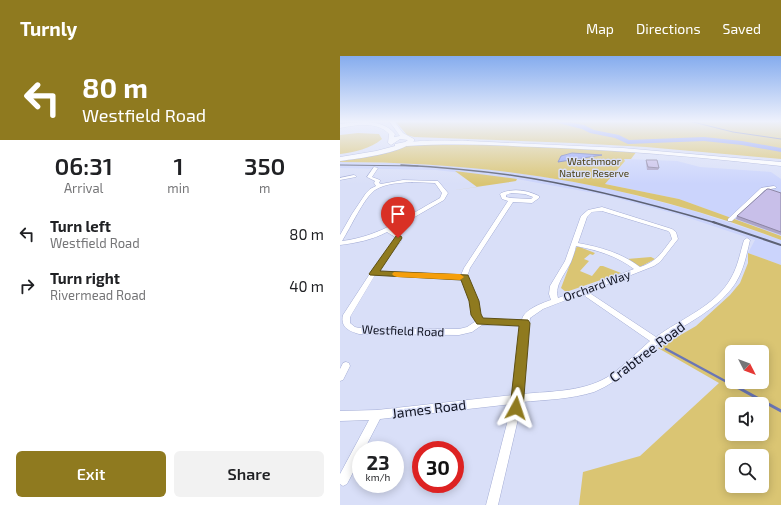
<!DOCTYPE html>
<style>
body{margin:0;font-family:"Exo 2",sans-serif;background:#f2f2f2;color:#202124;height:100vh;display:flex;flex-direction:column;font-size:15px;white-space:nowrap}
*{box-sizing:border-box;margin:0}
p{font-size:13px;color:#757577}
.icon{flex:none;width:22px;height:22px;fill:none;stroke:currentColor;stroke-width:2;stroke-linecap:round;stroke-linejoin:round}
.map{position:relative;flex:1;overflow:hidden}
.sheet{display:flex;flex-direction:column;background:#fff;width:340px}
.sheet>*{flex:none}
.banner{background:#8f7a1f;color:#fff;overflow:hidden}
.needle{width:26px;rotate:132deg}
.fabs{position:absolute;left:385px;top:289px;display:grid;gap:8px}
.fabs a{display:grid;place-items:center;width:44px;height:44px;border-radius:6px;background:#fff;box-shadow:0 2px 10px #0003;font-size:20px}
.speed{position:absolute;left:12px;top:385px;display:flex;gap:8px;font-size:20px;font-weight:700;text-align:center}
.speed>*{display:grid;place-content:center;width:52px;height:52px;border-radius:50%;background:#fff;box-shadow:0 2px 10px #0003;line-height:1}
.speed small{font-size:10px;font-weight:400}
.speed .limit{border:6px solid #d22;background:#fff;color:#111}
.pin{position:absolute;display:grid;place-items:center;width:34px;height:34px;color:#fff;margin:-41px -17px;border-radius:50% 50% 50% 0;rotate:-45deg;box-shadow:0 0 4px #0007}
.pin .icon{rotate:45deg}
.me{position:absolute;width:44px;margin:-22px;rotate:5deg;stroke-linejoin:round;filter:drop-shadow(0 0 3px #0008)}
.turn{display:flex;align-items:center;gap:14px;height:84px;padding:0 16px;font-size:18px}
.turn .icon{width:52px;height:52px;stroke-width:2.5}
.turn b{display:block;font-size:28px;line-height:34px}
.eta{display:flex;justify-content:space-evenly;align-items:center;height:68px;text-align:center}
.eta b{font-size:24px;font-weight:600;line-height:28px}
.primary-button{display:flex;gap:8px;margin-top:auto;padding:8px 16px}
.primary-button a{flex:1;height:46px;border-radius:6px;background:#8f7a1f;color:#fff;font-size:16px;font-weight:600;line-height:46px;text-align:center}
.primary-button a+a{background:#f2f2f2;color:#202124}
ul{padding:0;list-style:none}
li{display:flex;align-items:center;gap:12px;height:52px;padding:0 16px}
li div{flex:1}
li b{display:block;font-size:15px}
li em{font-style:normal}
header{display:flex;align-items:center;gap:24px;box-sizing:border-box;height:56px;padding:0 20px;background:#8f7a1f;color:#fff}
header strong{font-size:19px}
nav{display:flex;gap:22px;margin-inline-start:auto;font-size:14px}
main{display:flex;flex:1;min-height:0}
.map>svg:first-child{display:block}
.built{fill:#cbd4fc}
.green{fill:#dac573;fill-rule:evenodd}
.water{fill:#91a1f6;stroke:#6a76b6}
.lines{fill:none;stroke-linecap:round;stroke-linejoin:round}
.stream-far2{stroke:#6a76b6;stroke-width:1}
.stream-far1{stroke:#6a76b6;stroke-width:2.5}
.stream{stroke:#6a76b6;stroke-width:3}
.river{fill:#91a1f6;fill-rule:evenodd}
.minor-casing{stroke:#a3acd5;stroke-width:1}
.major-casing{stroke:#a3acd5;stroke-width:1}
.highway-casing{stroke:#a3acd5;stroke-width:1}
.minor{fill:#fff;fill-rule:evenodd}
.major{fill:#fff;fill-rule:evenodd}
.highway{fill:#fff;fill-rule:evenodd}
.rail-far2{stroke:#5d6274;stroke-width:1}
.rail-far1{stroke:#5d6274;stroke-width:1.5}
.rail{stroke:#5d6274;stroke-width:2}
.wall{fill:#aca4c8}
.building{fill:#c8bfe9;stroke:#8c86a3}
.route{fill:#8f7a1f;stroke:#5d4f14}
.slow{fill:#f59e0b}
.labels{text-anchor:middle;stroke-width:3;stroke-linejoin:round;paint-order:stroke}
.far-park-label{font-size:10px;fill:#4b4015;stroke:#d9dff8}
.street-label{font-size:12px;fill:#0f1220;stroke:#d9dff8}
.near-street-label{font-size:14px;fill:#0f1220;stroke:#d9dff8}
</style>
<header>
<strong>Turnly</strong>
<nav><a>Map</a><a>Directions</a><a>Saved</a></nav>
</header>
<main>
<section class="sheet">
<div class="banner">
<div class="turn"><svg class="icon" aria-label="left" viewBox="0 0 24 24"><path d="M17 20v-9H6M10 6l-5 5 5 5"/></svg><div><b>80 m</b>Westfield Road</div></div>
</div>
<div class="eta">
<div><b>06:31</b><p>Arrival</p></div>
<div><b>1</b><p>min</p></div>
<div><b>350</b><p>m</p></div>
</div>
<ul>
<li><svg class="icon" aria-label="left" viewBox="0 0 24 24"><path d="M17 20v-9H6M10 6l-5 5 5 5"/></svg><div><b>Turn left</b><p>Westfield Road</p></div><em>80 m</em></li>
<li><svg class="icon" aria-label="right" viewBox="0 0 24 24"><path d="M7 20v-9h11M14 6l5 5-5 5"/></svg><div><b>Turn right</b><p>Rivermead Road</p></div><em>40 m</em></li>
</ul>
<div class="primary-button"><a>Exit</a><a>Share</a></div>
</section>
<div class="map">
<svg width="441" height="449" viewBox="0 0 441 449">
<rect width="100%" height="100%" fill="#d9dff8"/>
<path class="built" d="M284,103l53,2 23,6 71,5 10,7v57l-102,-37 -74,-15 20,-23z
M0,106l64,1 65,4 70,9 64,11 88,23 90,30v25l-33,-12 7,-13 -75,-25 -75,-20 -88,-16 -81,-9 -96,-2z"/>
<path class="green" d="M55,65l386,1v37l-135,-12 -73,-4 -159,-6 -7,-2z
M18,77l21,1 3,5c-12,10 -27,13 -42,15v-19z
M72,88l103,1 122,6 -6,8h-7l1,2 -20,23 74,15 102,37v4c-145,-55 -287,-78 -441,-78v-1z
M115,115l62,8 -1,2 -67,10 28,-4z
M237,190l18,7 -2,2 -3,-1 -6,5 5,2 -9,10 12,5 8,-10h3l18,7 -55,19 -5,-4z
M408,197l33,12v240h-202l4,-33 57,-16 79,-73 -61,-35 38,-22 34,-31 10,-12 8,-20zM392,296h30v30h-30zM392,348h30v30h-30zM392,400h30v30h-30z
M311,201l4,2 -17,9 -11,-9z"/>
<path class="water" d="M232,97l30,2 -44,7 3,-6z"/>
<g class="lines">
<path class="stream-far2" d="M349,65l44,11 48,7"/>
<path class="stream-far1" d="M326,293l72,39"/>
<path class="stream" d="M397,331l44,24"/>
<path class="river" d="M210,65h13l21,4 10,5 25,5 10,5 75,-3 38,4 39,7v4l-39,-7 -38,-4 -76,3 -13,-6 -25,-5 -8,-4z"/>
<defs>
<path id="minor" d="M34,111l4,1 -6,9 8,3v1l-1,2 2,1 22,-4 33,1h2l10,12 -4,7 -52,30 8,5 1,6 -23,30 83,4 3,-7 44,-67 -6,-2 -2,-5 1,-1c13,-5 26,-3 38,3v2l-7,5 -19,-1 -43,66 -3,9 11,24 2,14 2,4 40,1c1,-10 20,-17 29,-20l-2,-6 1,-8 15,-25 16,-45 7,-6 14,-3 70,22 4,3 2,7 -18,23 -6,4 -66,26 68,45c24,-18 60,-31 75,-59 7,-12 9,-25 13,-38l3,-2 3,2c-4,17 -7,34 -18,48 -17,22 -43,34 -65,49 -26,19 -43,43 -73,55 -22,7 -50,8 -72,10l-24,103h-12l26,-101 -132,15 -16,31h-3v7l-14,27 -4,2 -3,-2v-10l29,-54 -29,1v-10l37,-1 136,-15 8,-69 -39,-1 -10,7 -13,3 -100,-1c-10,-3 -19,-7 -16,-19l30,-46 22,-28v-4l-8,-5c-15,8 -31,11 -47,13v-10l12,-21 14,-21 4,-4 6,-3 -2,-3 1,-2 -8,-4zM72,126l23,1 7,10 -2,5c-33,18 -59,38 -98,43 9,-14 21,-42 33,-51 11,-7 25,-7 37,-8zM171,137l14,1 8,3 -2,2 -20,-1 -5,-1v-2zM262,155l66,20 2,2 2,6c-11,14 -14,22 -32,28 -18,-14 -40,-20 -62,-24l9,-26 5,-5zM236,190c21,4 41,10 58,23l-76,29c-4,-13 8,-25 13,-36 2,-5 4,-11 5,-16zM35,219l86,4 9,22 2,14 4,6 -9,6 -8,2 -100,-1 -4,-1 -5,-4v-6zM242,238l68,47c-13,11 -24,23 -38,33 -25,18 -60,17 -90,20l8,-76 13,-9z
M14,119l2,1v1l-16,3v-2z
M434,130l2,1v1l-11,2 -33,31h-4v-2l33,-31z
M6,306l3,1 1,3 -7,14 -3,1v-12l3,-6z"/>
<path id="major" d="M128,85l155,7 158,14v4c-81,-9 -162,-16 -243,-19 -44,-2 -87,-4 -131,-1l-3,-2c9,-5 51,-3 64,-3z"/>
<path id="highway" d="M49,65h5l9,12 11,6v2c-15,13 -54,17 -74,20v-4l36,-6 19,-5v-2l10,-2 3,-2 -8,-1 -9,6 -3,-2 1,-9c-11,-13 -34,-9 -49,-6v-4c18,-2 42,-6 55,10l-1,3 6,-1z"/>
</defs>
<use href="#minor" class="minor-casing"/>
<use href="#major" class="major-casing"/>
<use href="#highway" class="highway-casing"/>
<use href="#minor" class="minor"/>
<use href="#major" class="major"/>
<use href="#highway" class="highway"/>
<path class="rail-far2" d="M430,65l11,1
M0,109l78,1"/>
<path class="rail-far1" d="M61,109c36,2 72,5 109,10 70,10 138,28 206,48"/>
<path class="rail" d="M373,166l68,23"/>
</g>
<path class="wall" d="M306,104l13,8 -1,2h-11l-1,-8z
M441,137v42l-45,-16 1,-3z"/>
<path class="building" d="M306,104h11l2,8 -11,-1z
M427,133h2l12,4v39l-44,-16z"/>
<linearGradient id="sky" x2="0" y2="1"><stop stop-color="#85acee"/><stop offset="0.51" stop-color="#eef1fc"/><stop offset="1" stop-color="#eef1fc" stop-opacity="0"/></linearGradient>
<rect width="441" height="128" fill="url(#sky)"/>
<path class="route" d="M56,180h5l1,2 -22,33 88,4 11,26 2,13 2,4 45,2 2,3 -7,85 -2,5 -5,1 -4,-1 -2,-5 9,-82 -42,-2 -6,-9 -2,-14 -8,-21 -91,-5 -1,-1z"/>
<path class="slow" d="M54,216l66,2 4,3 -4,3 -63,-3 -3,-1 -2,-2z"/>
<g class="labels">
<g class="far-park-label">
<text x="254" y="109">Watchmoor<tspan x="254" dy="12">Nature Reserve</tspan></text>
</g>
<g class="street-label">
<text transform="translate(257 230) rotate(-20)" y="4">Orchard Way</text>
<text transform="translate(63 275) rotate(2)" y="4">Westfield Road</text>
</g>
<g class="near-street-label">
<text transform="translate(307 296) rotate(-37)" y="5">Crabtree Road</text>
<text transform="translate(89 353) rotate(-7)" y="5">James Road</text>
</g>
</g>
</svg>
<div class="fabs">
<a><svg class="needle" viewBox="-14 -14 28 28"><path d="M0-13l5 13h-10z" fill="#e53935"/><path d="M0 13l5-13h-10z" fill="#757577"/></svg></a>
<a><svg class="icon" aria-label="sound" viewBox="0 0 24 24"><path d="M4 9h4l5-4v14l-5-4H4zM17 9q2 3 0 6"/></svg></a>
<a><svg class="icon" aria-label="search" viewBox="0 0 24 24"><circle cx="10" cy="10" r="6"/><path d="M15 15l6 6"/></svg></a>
</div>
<div class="speed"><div>23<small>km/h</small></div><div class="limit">30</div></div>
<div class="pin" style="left:58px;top:182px;background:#d93025"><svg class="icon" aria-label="arrive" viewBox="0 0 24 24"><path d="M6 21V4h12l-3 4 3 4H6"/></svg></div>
<svg class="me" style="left:176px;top:352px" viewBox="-20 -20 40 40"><path d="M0-17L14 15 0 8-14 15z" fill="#8f7a1f" stroke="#fff" stroke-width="4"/></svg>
</div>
</main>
